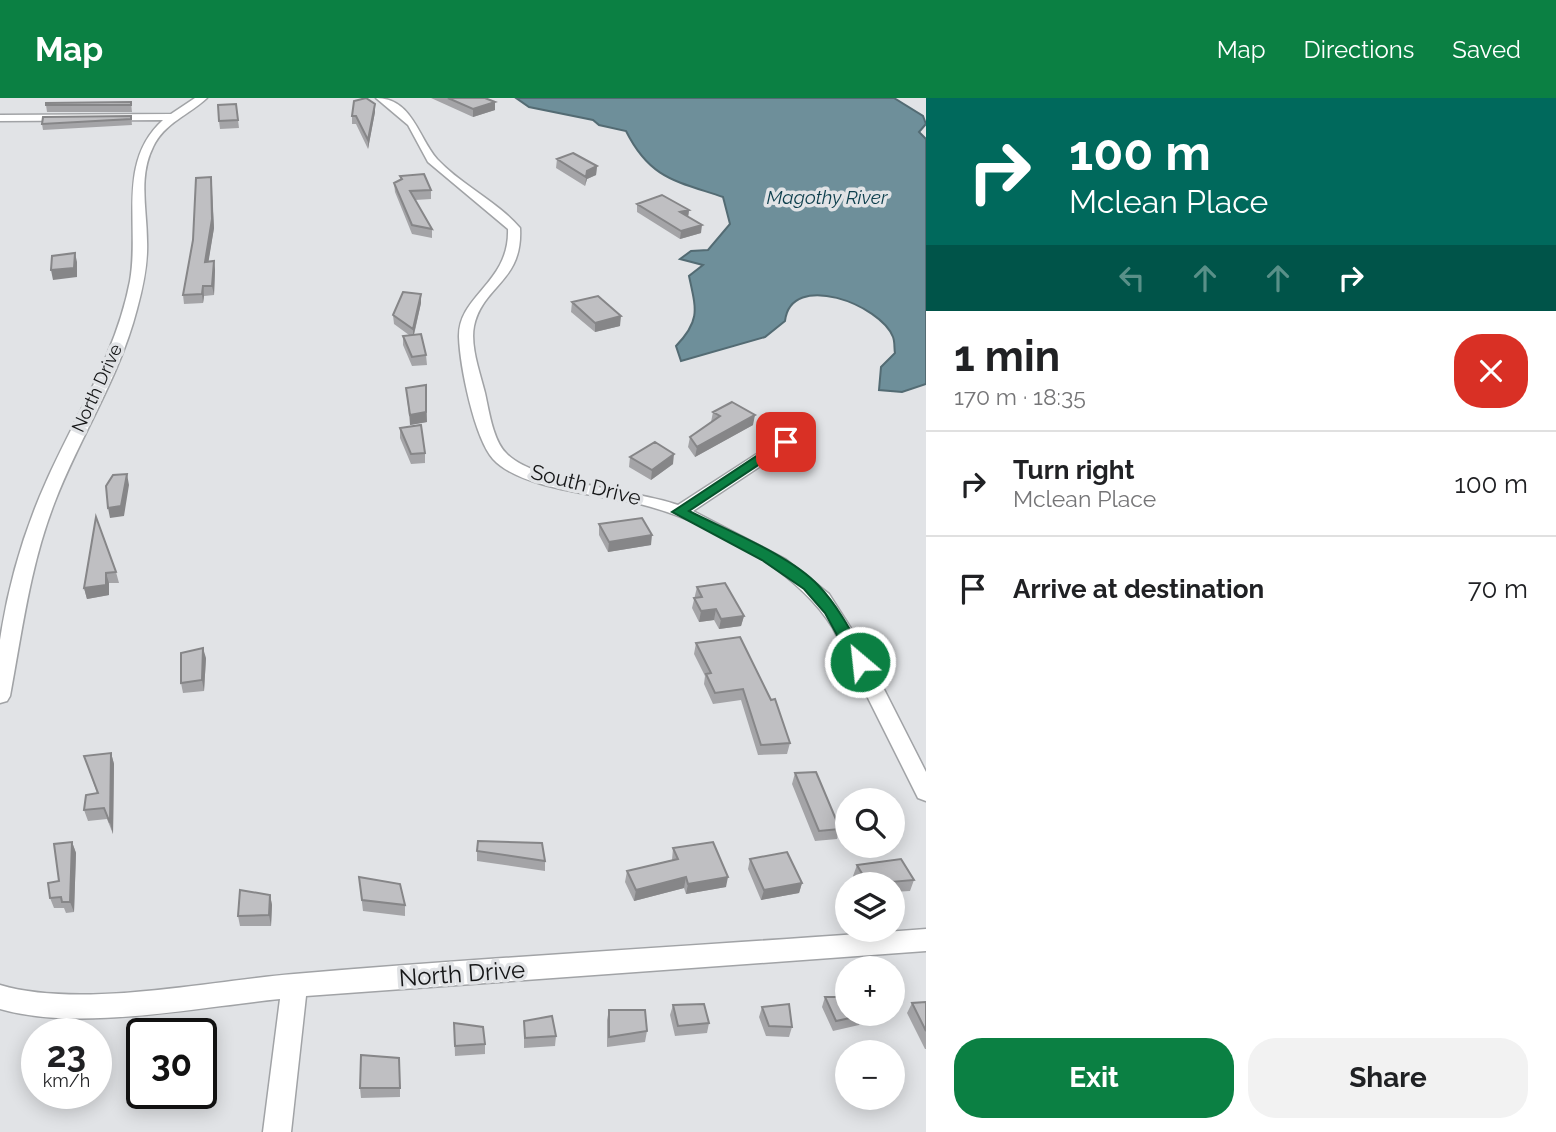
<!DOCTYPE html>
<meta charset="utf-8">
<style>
body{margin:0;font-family:Raleway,sans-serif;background:#f2f2f2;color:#202124;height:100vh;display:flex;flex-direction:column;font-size:26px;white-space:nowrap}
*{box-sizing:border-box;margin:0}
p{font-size:23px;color:#757577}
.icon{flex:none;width:38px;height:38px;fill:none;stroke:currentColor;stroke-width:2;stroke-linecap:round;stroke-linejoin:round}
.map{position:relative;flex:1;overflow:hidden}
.sheet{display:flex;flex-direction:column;background:#fff;width:630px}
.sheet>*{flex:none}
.guide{background:#00695c;color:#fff;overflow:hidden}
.fabs{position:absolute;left:835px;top:690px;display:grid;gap:14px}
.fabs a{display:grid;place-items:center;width:70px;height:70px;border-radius:50%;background:#fff;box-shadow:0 4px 18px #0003;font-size:35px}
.speed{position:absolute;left:21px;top:920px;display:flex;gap:14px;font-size:35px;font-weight:700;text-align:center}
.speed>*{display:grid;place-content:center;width:91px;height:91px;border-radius:50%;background:#fff;box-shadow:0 4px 18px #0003;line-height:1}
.speed small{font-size:18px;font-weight:400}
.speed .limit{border:4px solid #111;border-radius:10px;background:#fff;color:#111}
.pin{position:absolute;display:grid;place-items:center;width:60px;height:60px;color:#fff;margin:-30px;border-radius:14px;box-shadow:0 4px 10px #0006}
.me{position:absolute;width:77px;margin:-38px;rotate:332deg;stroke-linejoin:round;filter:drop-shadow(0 0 5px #0008)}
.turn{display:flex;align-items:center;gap:24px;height:147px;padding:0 28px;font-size:32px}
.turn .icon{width:91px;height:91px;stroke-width:2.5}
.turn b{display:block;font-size:49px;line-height:60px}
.lanes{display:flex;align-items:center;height:66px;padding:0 28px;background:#0003;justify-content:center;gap:35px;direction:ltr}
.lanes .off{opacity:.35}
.round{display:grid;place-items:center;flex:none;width:74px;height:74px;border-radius:28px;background:#f2f2f2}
.head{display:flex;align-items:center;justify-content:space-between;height:119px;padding:0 28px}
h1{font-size:42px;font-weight:700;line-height:52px}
.action{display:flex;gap:14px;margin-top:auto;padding:14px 28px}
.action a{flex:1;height:80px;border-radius:28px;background:#0b8043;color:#fff;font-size:28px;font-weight:700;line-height:80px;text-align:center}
.action a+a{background:#f2f2f2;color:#202124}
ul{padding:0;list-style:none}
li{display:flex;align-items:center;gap:21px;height:105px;padding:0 28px;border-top:2px solid #e0e0e0}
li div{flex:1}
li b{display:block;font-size:26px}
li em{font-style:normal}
header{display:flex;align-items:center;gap:42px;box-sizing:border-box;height:98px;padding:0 35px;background:#0b8043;color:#fff}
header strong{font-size:33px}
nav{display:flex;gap:38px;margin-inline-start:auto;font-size:24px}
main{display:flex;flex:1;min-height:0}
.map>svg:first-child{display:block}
.water{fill:#6e8f9a;stroke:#536b73;stroke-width:2}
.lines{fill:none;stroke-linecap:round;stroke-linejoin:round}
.minor-casing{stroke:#a1a3a6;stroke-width:3}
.minor{fill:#fff;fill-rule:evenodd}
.wall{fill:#a4a4a7}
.shaded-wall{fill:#868688}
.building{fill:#bfbfc2;stroke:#868688;stroke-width:2}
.route{fill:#0b8043;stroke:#07532c;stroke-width:2}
.labels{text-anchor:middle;stroke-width:7;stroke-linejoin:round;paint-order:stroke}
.far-street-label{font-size:18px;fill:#151617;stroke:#e1e3e6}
.far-water-label{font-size:19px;font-style:italic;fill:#0c3e4c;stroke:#e1e3e6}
.street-label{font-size:21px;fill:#151617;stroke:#e1e3e6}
.near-street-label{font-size:24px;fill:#151617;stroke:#e1e3e6}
</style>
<header>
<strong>Map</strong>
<nav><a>Map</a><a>Directions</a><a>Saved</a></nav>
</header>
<main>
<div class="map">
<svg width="926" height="1034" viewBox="0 0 926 1034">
<rect width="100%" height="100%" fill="#e1e3e6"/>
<path class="water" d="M516,0h378l29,18 3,8 -7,8 7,7v245l-24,8 -23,-2 2,-23 14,-14c-1,-5 0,-11 -2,-16 -12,-32 -102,-67 -108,-16l-20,16 -84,24 -5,-15c25,-26 20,-37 13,-70l14,-11 -23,-6 11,-8 17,-1 22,-26 -7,-27c-47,-16 -73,-18 -97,-66l-27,-6 -6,-5 -64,-13z"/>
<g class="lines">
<defs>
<path id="minor" d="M195,0h12c-18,17 -43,25 -54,49 -15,30 -6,63 -6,94 1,23 -4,46 -10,68 -18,70 -58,129 -83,195 -24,62 -32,128 -44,192l-3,5 -7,2c0,-20 0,-43 0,-63 8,-54 24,-109 46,-158 30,-67 70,-128 84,-201 10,-55 -14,-119 33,-161l-163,1v-6l171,-1z
M376,0c36,0 42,39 61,61 24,26 60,42 83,69 3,54 -37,57 -46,98 -4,20 6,47 11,67 4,18 8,47 21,60 28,30 130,37 172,52l102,-66h12v6l-99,66 92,48 44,35 32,50 65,128v29l-8,-3 -85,-170c-37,-60 -126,-107 -193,-124 -38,-9 -120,-15 -147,-45 -19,-22 -33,-93 -34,-122 -1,-42 51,-54 49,-108l-80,-67 -20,-37z
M926,831v22l-620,45 -15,136h-28l17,-133c-82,8 -201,33 -280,10v-24c81,24 209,-4 294,-11 210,-18 421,-29 632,-45z"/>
</defs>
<use href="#minor" class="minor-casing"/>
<use href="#minor" class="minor"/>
</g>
<path class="wall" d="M431,0h54l10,12 -22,7z
M131,4l1,10h-85l-1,-7z
M236,6l3,24 -19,1 -1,-8z
M375,6v8l-7,37 -12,-25h-4v-8z
M131,18l1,9 -89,5 -1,-6z
M557,61l40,7 -1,9 -9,4 -2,7 -29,-18z
M400,78l31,14v9l-16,1 17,29v9l-20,-4 -17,-42 -1,-9 6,-3z
M212,87l2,43 -6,34 6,-1 1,9 -1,25 -10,1 -1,7 -19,1 -1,-9z
M637,106l52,6 -1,6 13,17 -21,6 -43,-27z
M572,204l48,24 -25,6 -24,-20z
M421,205l-7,32 12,20 1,10 -15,1 -9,-21v-9l6,-1 -15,-11 -1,-9z
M406,290l21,34 -17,3z
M713,314l40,13 -58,32 -7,-10 2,-10 21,-15z
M400,330l25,25v10l-14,1 -11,-26z
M630,359l43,7 -22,16 -22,-13z
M96,419l20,55 3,11h-10v12l-22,4 -3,-11z
M599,426l52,21 -43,7 -9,-17z
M697,489l47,29 -3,10 -22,3 -5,-9 -15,2 -7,-14z
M696,545l75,57 19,43 -3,11 -29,1 -17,-55 -28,4 -9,-20 1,-8 -11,-22z
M206,560l-2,33 -21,2 -2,-10z
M111,655l3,11 -1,70 -6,-15 -19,2 -4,-11 13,-17 -13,-37z
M795,675l45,56 -3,10 -22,2 -23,-57z
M72,744l4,11 -2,59 -8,1 -2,-5h-10l-4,-10 9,-17z
M673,750l53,39 -40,7 -2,-6 -50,13 -9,-19 2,-11 45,-11z
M477,753l68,10v10l-68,-10z
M750,761l52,24 -3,10 -38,7 -13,-31z
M857,767l57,15 -4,11 -18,1v-8h-34l-5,-8z
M359,779l46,28v11l-42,-5z
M270,797l2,10 -1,21h-31l-2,-10z
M825,899l39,18 -5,10 -26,6 -11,-24z
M926,904v47h-1l-18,-36 5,-10z
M673,907l36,18 -2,10 -32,3 -5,-21z
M762,909l30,20 -3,10 -23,-1 -7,-19z
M609,912l38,21 -2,11 -38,5v-27z
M524,923l32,15 -1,10 -31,2z
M454,925l31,21v10l-30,2z
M400,970v29l-39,1 -1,-10z
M178,996h21v3l-20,1z"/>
<path class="shaded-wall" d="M495,4v8l-22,7v-8z
M375,6v8l-7,37v-9z
M597,68l-1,9 -9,4 -2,7 2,-15z
M211,79l3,51 -7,43 -2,-9z
M689,112l-1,8 -8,-6z
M702,127l-1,8 -21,6 1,-8z
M75,155l2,9v15l-24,3 -2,-10z
M214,163l1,9 -1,25 -2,-9z
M203,188l1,10 -1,7 -1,-9z
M421,196v9l-8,35v-9z
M621,218l-1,10 -25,6v-9z
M426,287l1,37 -17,3v-10z
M755,317l-2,10 -58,32 2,-10z
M674,356l-1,10 -22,16 1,-10z
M127,376l2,11 -5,31 -14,2 -2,-10z
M652,437l-1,10 -43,7 1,-10z
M106,475l3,10v12l-22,4 -3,-11z
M716,511l-2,11 -15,2 2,-11z
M744,518l-3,10 -22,3 2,-10z
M203,550l3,10 -2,33 -2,-11z
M111,655l3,11 -1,70 -3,-11z
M72,744l4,11 -2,59 -4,-10z
M686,779l-2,11 -50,13 2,-11z
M728,779l-2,10 -40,7 2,-10z
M802,785l-3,10 -38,7 3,-10z
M270,797l2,10 -1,21 -2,-11z"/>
<path class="building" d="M366,0l9,6 -7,36 -12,-24h-4l2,-15z
M448,0h37l10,4 -22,7z
M131,4v3h-85v-2z
M236,6l2,16 -19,1 -1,-16z
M131,18v3l-89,5 1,-7z
M573,55l24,13 -10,5 -1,6 -29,-18z
M424,76l7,16 -21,1 22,38 -20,-4 -18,-42 8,-4 -2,-3z
M211,79l1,42 -7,43 9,-1 -2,25h-9l-1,8 -19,1 10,-55 3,-62z
M662,97l27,15 -9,2 22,13 -21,6 -44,-27z
M75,155l-1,15 -23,2 1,-14z
M403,194l18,2 -8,35 -20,-14z
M598,198l23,20 -26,7 -23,-21z
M421,236l5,21 -14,2 -9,-21z
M426,287v27l-16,3 -4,-27z
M732,304l23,13 -58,32 -7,-10 30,-21 -7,-4z
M421,327l4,28 -14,1 -11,-26z
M655,344l19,12 -22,16 -22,-13z
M127,376l-6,32 -13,2 -2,-22 7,-11z
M96,419l20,55 -10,1v12l-22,3z
M642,420l10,17 -43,7 -10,-18z
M725,485l19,33 -23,3 -5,-10 -15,2 -7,-13 8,-1 -5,-10z
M740,539l31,63 4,-1 15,44 -29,2 -18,-56 -28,4 -9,-19 5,-1 -15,-30z
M203,550l-1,32 -21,3v-30z
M111,655l-1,70 -6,-15 -20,2 2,-15 12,-2 -14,-37z
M816,674l24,57 -21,2 -24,-58z
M478,743l64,2 3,18 -68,-10z
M72,744l-2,60h-8l-1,-5 -11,1 -2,-15 11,-2 -5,-37z
M713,744l15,35 -40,7 -2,-7 -50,13 -9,-19 51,-12 -5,-11z
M787,754l15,31 -38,7 -14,-31z
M901,761l13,21 -46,4 -11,-19z
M359,779l41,7 5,21 -43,-5z
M240,792l30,5 -1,20 -31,1z
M825,899h22v16h16l1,2 -28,6z
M926,904v29l-14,-28z
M704,906l5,19 -31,3 -5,-21z
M789,906l3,23 -23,-1 -7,-19z
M609,912h36l2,21 -38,6z
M552,918l4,20 -31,2 -1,-17z
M454,925l29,4 2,17 -30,2z
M361,957l38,3 1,30h-40z"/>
<path class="route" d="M782,341l11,3 -104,69c37,19 101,44 129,74 21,22 35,50 50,77l-2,4h-12l-29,-53 -21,-24 -42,-29 -90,-48z"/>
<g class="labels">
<g class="far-street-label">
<text transform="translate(97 290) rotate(-65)" y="6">North Drive</text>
</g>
<g class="far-water-label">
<text x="827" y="106">Magothy River</text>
</g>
<g class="street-label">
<text transform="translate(586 387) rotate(14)" y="7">South Drive</text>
</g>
<g class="near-street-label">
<text transform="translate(462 876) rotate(-4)" y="8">North Drive</text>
</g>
</g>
</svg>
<div class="fabs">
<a><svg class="icon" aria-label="search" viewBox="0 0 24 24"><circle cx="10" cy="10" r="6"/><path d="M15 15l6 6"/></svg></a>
<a><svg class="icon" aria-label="layers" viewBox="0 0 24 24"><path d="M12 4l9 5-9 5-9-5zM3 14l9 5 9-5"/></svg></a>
<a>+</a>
<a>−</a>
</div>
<div class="speed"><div>23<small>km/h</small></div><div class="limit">30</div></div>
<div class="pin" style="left:786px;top:344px;background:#d93025"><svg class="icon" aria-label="arrive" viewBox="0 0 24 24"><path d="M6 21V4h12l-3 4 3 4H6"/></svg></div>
<svg class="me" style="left:860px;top:564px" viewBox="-20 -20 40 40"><circle r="17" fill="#0b8043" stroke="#fff" stroke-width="3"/><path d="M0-11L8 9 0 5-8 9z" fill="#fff"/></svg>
</div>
<section class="sheet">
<div class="guide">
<div class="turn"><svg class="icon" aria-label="right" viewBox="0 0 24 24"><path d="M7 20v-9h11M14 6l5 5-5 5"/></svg><div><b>100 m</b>Mclean Place</div></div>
<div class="lanes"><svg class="icon off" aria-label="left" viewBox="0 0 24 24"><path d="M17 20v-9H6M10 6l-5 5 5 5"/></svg><svg class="icon off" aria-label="ahead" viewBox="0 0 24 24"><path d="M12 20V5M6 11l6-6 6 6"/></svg><svg class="icon off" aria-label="ahead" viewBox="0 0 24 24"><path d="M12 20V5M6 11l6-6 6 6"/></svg><svg class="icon" aria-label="right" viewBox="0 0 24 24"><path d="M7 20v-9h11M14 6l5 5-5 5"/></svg></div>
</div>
<div class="head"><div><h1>1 min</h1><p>170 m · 18:35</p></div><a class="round" style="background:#d93025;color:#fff"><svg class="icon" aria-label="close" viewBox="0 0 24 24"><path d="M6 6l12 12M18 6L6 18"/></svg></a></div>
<ul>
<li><svg class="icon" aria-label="right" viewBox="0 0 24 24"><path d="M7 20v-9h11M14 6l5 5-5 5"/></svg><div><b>Turn right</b><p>Mclean Place</p></div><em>100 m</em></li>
<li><svg class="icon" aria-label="arrive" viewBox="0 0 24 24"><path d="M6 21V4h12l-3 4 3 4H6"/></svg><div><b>Arrive at destination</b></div><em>70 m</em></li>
</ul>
<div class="action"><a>Exit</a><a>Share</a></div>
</section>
</main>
